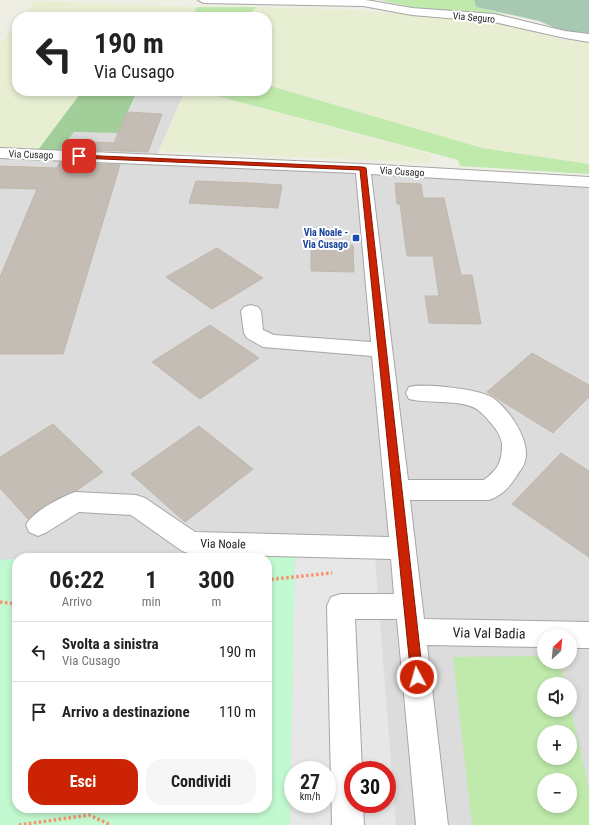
<!DOCTYPE html>
<html lang="it">
<meta charset="utf-8">
<style>
body{margin:0;font-family:"Roboto Condensed",sans-serif;background:#f6f6f6;color:#222;height:100vh;display:flex;flex-direction:column;font-size:15px;white-space:nowrap}
*{box-sizing:border-box;margin:0}
p{font-size:13px;color:#767676}
.icon{flex:none;width:22px;height:22px;fill:none;stroke:currentColor;stroke-width:2;stroke-linecap:round;stroke-linejoin:round}
.map{position:relative;flex:1;overflow:hidden}
.sheet{position:absolute;left:12px;top:553px;width:260px;height:260px;display:flex;flex-direction:column;background:#fff;border-radius:16px;box-shadow:0 2px 6px #0003}
.sheet>*{flex:none}
.hud{position:absolute;left:12px;top:12px;width:260px;height:84px;border-radius:16px;box-shadow:0 2px 6px #0003;background:#fff;color:#222;overflow:hidden}
.needle{width:26px;rotate:26deg}
.fabs{position:absolute;left:537px;top:629px;display:grid;gap:8px}
.fabs a{display:grid;place-items:center;width:40px;height:40px;border-radius:50%;background:#fff;box-shadow:0 2px 6px #0003;font-size:20px}
.speed{position:absolute;left:284px;top:761px;display:flex;gap:8px;font-size:20px;font-weight:700;text-align:center}
.speed>*{display:grid;place-content:center;width:52px;height:52px;border-radius:50%;background:#fff;box-shadow:0 2px 6px #0003;line-height:1}
.speed small{font-size:10px;font-weight:400}
.speed .limit{border:6px solid #d22;background:#fff;color:#111}
.pin{position:absolute;display:grid;place-items:center;width:34px;height:34px;color:#fff;margin:-17px;border-radius:8px;box-shadow:0 2px 6px #0006}
.me{position:absolute;width:44px;margin:-22px;rotate:354deg;stroke-linejoin:round;filter:drop-shadow(0 0 3px #0008)}
.turn{display:flex;align-items:center;gap:14px;height:84px;padding:0 16px;font-size:18px}
.turn .icon{width:52px;height:52px;stroke-width:2.5}
.turn b{display:block;font-size:28px;line-height:34px}
.eta{display:flex;justify-content:space-evenly;align-items:center;height:68px;text-align:center}
.eta b{font-size:24px;font-weight:700;line-height:28px}
.button{display:flex;gap:8px;margin-top:auto;padding:8px 16px}
.button a{flex:1;height:46px;border-radius:16px;background:#cb2303;color:#fff;font-size:16px;font-weight:700;line-height:46px;text-align:center}
.button a+a{background:#f6f6f6;color:#222}
ul{padding:0;list-style:none}
li{display:flex;align-items:center;gap:12px;height:60px;padding:0 16px;border-top:1px solid #e0e0e0}
li div{flex:1}
li b{display:block;font-size:15px}
li em{font-style:normal}
.map>svg:first-child{display:block}
.residential{fill:#dddcdc;fill-rule:evenodd}
.farmland{fill:#e7eed1}
.grass{fill:#c0e9ac;fill-rule:evenodd}
.forest{fill:#a2ce9a}
.cemetery{fill:#a7c8b1}
.park{fill:#c3f9d0}
.parking{fill:#e7e7e7;fill-rule:evenodd}
.building{fill:#c4bdb5;stroke:#c1b7a8}
.lines{fill:none;stroke-linecap:round;stroke-linejoin:round}
.minor-casing{stroke:#a6a6a6;stroke-width:2}
.path{stroke:#f8926e;stroke-width:3.5;stroke-dasharray:2.5 2.5;stroke-linecap:butt}
.minor{fill:#fff;fill-rule:evenodd}
.route{fill:#cb2303;stroke:#841702}
.transit-dot{fill:#1a4fb4;stroke:#fff;stroke-width:1.5}
.labels{text-anchor:middle;stroke-width:4;stroke-linejoin:round;paint-order:stroke}
.far-street-label{font-size:10px;fill:#1f1f1f;stroke:#fff}
.far-transit-label{font-size:10px;font-weight:bold;fill:#164399;stroke:#fff;text-anchor:end}
.street-label{font-size:12px;fill:#1f1f1f;stroke:#fff}
.near-street-label{font-size:14px;fill:#1f1f1f;stroke:#fff}
</style>
<div class="map">
<svg width="589" height="825" viewBox="0 0 589 825">
<rect width="100%" height="100%" fill="#efeee5"/>
<path class="residential" d="M138,91h47l-30,68 -99,-4 18,-23 44,1z
M0,156l359,14 230,15v640h-589zM17,558h250v250h-250zM544,636h26v26h-26zM544,684h26v26h-26zM544,732h26v26h-26zM293,770h34v34h-34zM353,770h34v34h-34zM544,780h26v26h-26z"/>
<path class="farmland" d="M35,1l162,6 -6,10h-169z
M256,7l99,3 151,13 57,17 26,3v121l-107,-16 -215,-63v-68h-19z
M17,23v68h121l-3,5 -55,-2 -42,56 -38,-2v-103z
M185,91h13l233,63 -1,9 -271,-12z"/>
<path class="grass" d="M379,0h95l2,7 32,8 -96,-8z
M197,7h59l-8,10h-57z
M267,85l215,63 107,16v10l-129,-8 -2,-6 -260,-69h69z
M544,656v6h16l5,22h-21v26h26v-4l19,83v36h-117l-19,-168zM544,732h26v26h-26zM544,780h26v26h-26z"/>
<path class="forest" d="M80,94l55,2 -17,37 -44,-1 -15,19 -21,-1z"/>
<path class="cemetery" d="M474,0h115v33l-24,-1 -26,-11 -63,-14z"/>
<path class="park" d="M295,556l-5,269h-290v-265l17,-1v249h250v-250h-149z"/>
<path class="parking" d="M295,556l80,2 21,267h-106zM293,770h34v34h-34zM353,770h34v34h-34z"/>
<path class="building" d="M127,112l35,2 -14,38 -82,-3 4,-8 44,2z
M60,162l60,3 -57,189h-63v-77l37,-88 -37,-1v-22l57,2z
M196,181l53,2 33,2 -4,23 -89,-5z
M395,183l26,1 2,14h21l17,77h11l9,49 -52,-1 -4,-27h14l-6,-40h-26l-7,-52h-3z
M311,245h42l1,27 -43,-1z
M217,248l46,30 -51,31 -46,-32z
M210,325l49,33 -59,41 -48,-37z
M532,353l57,32v12l-36,36 -66,-41z
M53,424l50,48 -27,19 -29,13 -19,15 -28,-31v-31z
M199,426l54,43 -68,53 -54,-48z
M561,453l28,18v86l-77,-53z"/>
<g class="lines">
<defs>
<path id="minor" d="M198,0h168l46,8 82,6 71,17 24,3v8l-24,-4 -71,-16 -82,-7 -49,-9 -159,-3z
M0,148l363,16 226,13v10l-218,-13 37,306h76c14,-11 18,-17 18,-36 -1,-8 -7,-17 -13,-23 -3,-4 -7,-8 -11,-11 -14,-11 -50,-6 -69,-11l-3,-6 3,-6c16,-4 71,2 84,11 16,11 38,43 32,63 -1,5 -6,11 -9,16 -7,11 -15,19 -27,23h-79l14,119 165,3v26h-19v-12h-26v11l-117,-2 21,180h-32l-19,-206h-42l7,151h-9v34h10l1,21h-32l-5,-219 4,-9 10,-3h53l-3,-35 -200,-5 -9,-3 -51,-36 -52,-3 -32,20 -9,4 -9,-4 -3,-7c6,-13 35,-28 49,-33l61,3 9,3 50,34 194,5 -17,-181 -109,-9 -16,-9 -3,-5 -3,-22 3,-4 7,-2 7,2 3,4 2,19 11,5 97,7 -15,-169 -356,-15z"/>
</defs>
<use href="#minor" class="minor-casing"/>
<path class="path" d="M267,582l6,-3 59,-6
M0,602l17,2
M19,825l70,-10 22,10"/>
<use href="#minor" class="minor"/>
</g>
<path class="route" d="M77,155l286,12 3,1 57,509 -2,4 -4,2 -4,-2 -2,-4 -51,-507 -281,-12h-2z"/>
<rect class="transit-dot" x="352" y="234" width="8" height="8" rx="2"/>
<g class="labels">
<g class="far-street-label">
<text transform="translate(474 17) rotate(5)" y="4">Via Seguro</text>
<text transform="translate(31 154) rotate(2)" y="4">Via Cusago</text>
<text transform="translate(402 171) rotate(3)" y="4">Via Cusago</text>
</g>
<g class="far-transit-label">
<text x="348" y="236">Via Noale -<tspan x="348" dy="12">Via Cusago</tspan></text>
</g>
<g class="street-label">
<text transform="translate(223 544) rotate(1)" y="4">Via Noale</text>
</g>
<g class="near-street-label">
<text transform="translate(489 633) rotate(1)" y="5">Via Val Badia</text>
</g>
</g>
</svg>
<div class="fabs">
<a><svg class="needle" viewBox="-14 -14 28 28"><path d="M0-13l5 13h-10z" fill="#e53935"/><path d="M0 13l5-13h-10z" fill="#767676"/></svg></a>
<a><svg class="icon" aria-label="sound" viewBox="0 0 24 24"><path d="M4 9h4l5-4v14l-5-4H4zM17 9q2 3 0 6"/></svg></a>
<a>+</a>
<a>−</a>
</div>
<div class="speed"><div>27<small>km/h</small></div><div class="limit">30</div></div>
<div class="pin" style="left:79px;top:156px;background:#d93025"><svg class="icon" aria-label="arrive" viewBox="0 0 24 24"><path d="M6 21V4h12l-3 4 3 4H6"/></svg></div>
<svg class="me" style="left:417px;top:677px" viewBox="-20 -20 40 40"><circle r="17" fill="#cb2303" stroke="#fff" stroke-width="3"/><path d="M0-11L8 9 0 5-8 9z" fill="#fff"/></svg>
<div class="hud">
<div class="turn"><svg class="icon" aria-label="left" viewBox="0 0 24 24"><path d="M17 20v-9H6M10 6l-5 5 5 5"/></svg><div><b>190 m</b>Via Cusago</div></div>
</div>
<section class="sheet">
<div class="eta">
<div><b>06:22</b><p>Arrivo</p></div>
<div><b>1</b><p>min</p></div>
<div><b>300</b><p>m</p></div>
</div>
<ul>
<li><svg class="icon" aria-label="left" viewBox="0 0 24 24"><path d="M17 20v-9H6M10 6l-5 5 5 5"/></svg><div><b>Svolta a sinistra</b><p>Via Cusago</p></div><em>190 m</em></li>
<li><svg class="icon" aria-label="arrive" viewBox="0 0 24 24"><path d="M6 21V4h12l-3 4 3 4H6"/></svg><div><b>Arrivo a destinazione</b></div><em>110 m</em></li>
</ul>
<div class="button"><a>Esci</a><a>Condividi</a></div>
</section>
</div>
